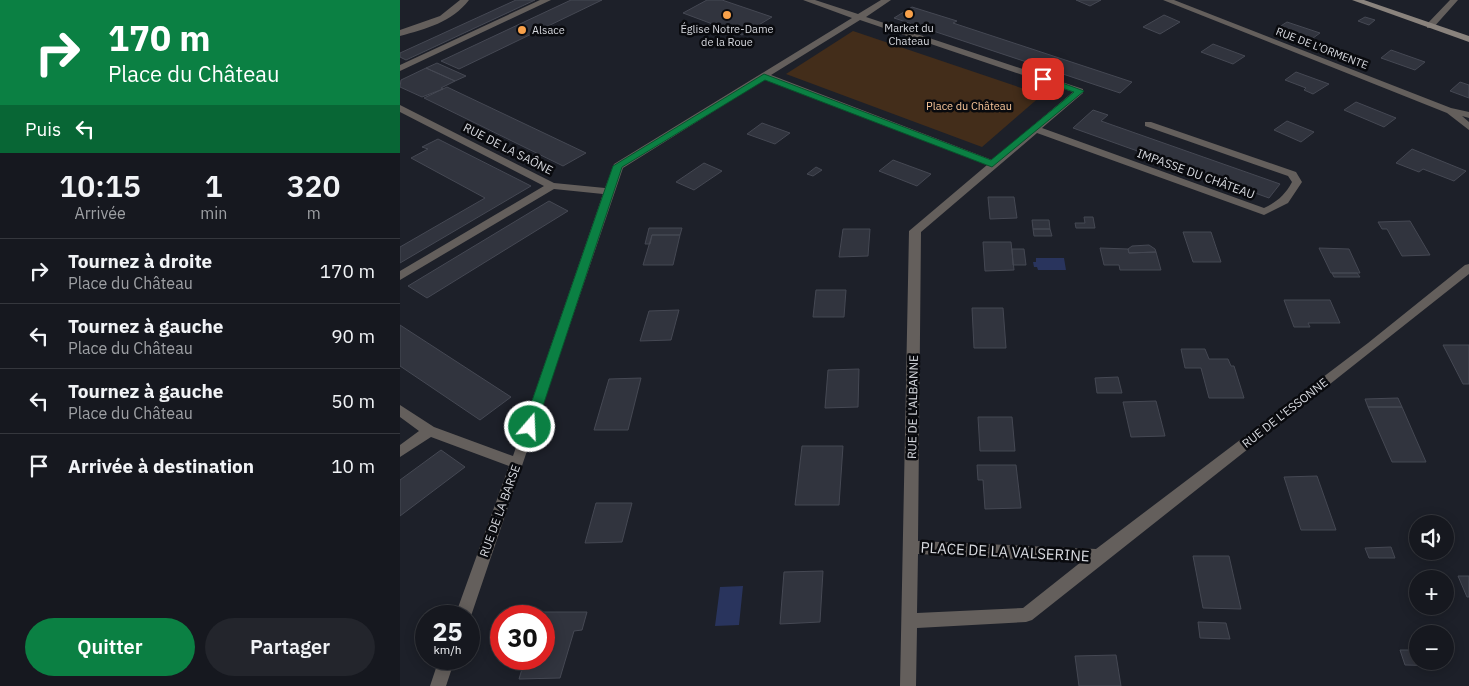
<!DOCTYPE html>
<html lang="fr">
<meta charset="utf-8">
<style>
body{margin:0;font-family:"IBM Plex Sans",sans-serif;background:#23252c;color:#f1f3f6;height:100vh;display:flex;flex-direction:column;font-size:19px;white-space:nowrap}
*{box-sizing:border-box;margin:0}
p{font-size:16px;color:#9ea0a4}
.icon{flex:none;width:28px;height:28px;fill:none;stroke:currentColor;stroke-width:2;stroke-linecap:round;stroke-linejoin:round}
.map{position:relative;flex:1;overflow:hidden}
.side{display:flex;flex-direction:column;background:#16181f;width:400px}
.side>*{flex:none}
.guide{background:#0b8043;color:#fff;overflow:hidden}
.fabs{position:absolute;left:1009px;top:515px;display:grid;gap:10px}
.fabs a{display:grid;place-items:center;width:45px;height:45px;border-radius:50%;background:#16181f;box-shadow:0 2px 12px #0003,0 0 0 1px #35373d;font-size:25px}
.speed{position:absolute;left:15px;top:605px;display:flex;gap:10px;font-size:25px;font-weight:700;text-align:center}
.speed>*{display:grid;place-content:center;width:65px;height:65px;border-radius:50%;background:#16181f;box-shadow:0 2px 12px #0003,0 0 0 1px #35373d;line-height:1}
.speed small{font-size:12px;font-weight:400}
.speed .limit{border:8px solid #d22;background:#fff;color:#111}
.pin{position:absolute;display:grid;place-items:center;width:42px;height:42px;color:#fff;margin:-21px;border-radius:10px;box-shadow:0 2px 8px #0006}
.me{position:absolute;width:55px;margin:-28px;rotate:19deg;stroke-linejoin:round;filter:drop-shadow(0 0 4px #0008)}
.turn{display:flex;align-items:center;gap:18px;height:105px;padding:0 25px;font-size:22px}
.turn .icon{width:65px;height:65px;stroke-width:2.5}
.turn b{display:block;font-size:35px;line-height:42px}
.then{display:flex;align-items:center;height:48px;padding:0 25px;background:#0003;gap:10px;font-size:19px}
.eta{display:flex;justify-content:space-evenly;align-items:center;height:85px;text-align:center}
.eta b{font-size:30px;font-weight:600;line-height:35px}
.action{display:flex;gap:10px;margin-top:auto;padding:10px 25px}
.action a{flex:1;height:58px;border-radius:30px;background:#0b8043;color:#fff;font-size:20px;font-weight:600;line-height:58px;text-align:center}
.action a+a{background:#23252c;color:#f1f3f6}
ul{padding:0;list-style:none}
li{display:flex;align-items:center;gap:15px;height:65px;padding:0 25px;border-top:1px solid #35373d}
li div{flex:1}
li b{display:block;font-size:19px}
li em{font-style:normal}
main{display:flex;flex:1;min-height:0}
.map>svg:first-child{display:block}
.green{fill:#432d1a}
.water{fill:#29345d}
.building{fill:#31343e;stroke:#454853}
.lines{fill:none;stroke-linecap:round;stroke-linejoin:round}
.street{fill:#645f5c;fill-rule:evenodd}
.secondary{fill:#8a837d;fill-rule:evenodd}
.route{fill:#0b8043;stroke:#07532c}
.poi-dot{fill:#f8a14a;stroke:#090a0e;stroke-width:2}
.labels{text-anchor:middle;stroke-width:5;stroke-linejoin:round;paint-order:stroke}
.far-poi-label{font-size:11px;fill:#d6d8de;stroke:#090a0e}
.far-street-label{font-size:11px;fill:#d6d8de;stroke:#090a0e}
.far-park-label{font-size:11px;fill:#fac79a;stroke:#090a0e}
.street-label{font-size:12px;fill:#d6d8de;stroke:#090a0e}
.near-street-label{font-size:15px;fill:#d6d8de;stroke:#090a0e}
</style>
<main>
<section class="side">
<div class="guide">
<div class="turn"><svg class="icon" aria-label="right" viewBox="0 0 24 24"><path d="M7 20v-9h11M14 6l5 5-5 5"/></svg><div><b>170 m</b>Place du Château</div></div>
<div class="then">Puis<svg class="icon" aria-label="left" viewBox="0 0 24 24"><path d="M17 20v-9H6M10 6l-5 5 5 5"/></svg></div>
</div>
<div class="eta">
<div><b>10:15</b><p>Arrivée</p></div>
<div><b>1</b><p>min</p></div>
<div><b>320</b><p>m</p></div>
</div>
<ul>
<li><svg class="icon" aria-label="right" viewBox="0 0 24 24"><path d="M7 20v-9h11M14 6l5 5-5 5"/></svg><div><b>Tournez à droite</b><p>Place du Château</p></div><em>170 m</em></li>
<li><svg class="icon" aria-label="left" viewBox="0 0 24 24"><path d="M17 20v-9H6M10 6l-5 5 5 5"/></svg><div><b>Tournez à gauche</b><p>Place du Château</p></div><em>90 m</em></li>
<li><svg class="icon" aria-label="left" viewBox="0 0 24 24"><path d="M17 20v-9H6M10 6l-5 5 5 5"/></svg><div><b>Tournez à gauche</b><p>Place du Château</p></div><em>50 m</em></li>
<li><svg class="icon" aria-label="arrive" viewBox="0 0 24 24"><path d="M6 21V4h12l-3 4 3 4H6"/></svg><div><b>Arrivée à destination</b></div><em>10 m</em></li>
</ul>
<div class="action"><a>Quitter</a><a>Partager</a></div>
</section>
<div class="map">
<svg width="1069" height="686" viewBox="0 0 1069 686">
<rect width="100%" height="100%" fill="#1d2029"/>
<path class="green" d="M453,31l189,64 -60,52 -196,-73z"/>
<path class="water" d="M636,258h28l2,12h-28l-1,-3h-3l-1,-5h3z
M343,586l-4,39 -24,1 5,-39z"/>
<path class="building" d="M116,0h19l-129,60 -6,-3v-4z
M171,0h31l-143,69 -18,-8z
M307,0h15l50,17 -30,18 -59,-22z
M676,0h25l-11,6z
M512,7l45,14 -4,2 179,59 -12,11 -226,-75z
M764,15l16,7 -20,12 -17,-7z
M965,17l10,3 -6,5 -11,-4z
M887,22l33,11 -11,8 -33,-12z
M813,44l32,12 -12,8 -32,-12z
M991,50l34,12 -10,8 -34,-12z
M37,63l29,13 -11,5 -29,-13z
M26,68l20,9 9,4 -14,7 2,1 -21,8 -22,-10 1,-7z
M896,72l33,12 -16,10 -9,-4 2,-2 -21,-8z
M1060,82l9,3v13l-19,-7z
M47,87l139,66 -23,13 -139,-68z
M956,102l40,16 -12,9 -40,-17z
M693,110l15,5 -7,6 179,63 -11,14 -196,-70z
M887,121l27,11 -13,10 -27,-12z
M362,123l28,10 -15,11 -28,-10z
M38,139l93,47 -131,77v-16l85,-49 -74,-40 17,-9 -6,-2z
M1012,149l54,22 -12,10 -31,-12 -4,3 -23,-9z
M493,160l38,14 -14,12 -38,-15z
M304,163l18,8 -28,19 -18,-8z
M416,167l6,3 -9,6 -6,-2z
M588,197h26l3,21 -27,1z
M149,201l19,10 -141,87 -19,-12z
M684,217h9l2,11h-19l-1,-5h10z
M632,220h17l1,9h-17z
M1010,221l20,34 -28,1 -15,-27h-5l-4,-7z
M249,228h33l-2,7h-28l-2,9h-5z
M443,229h27l-2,27 -29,1z
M633,229h17l2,7h-18z
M783,232h28l10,30h-28z
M252,235h28l-7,30h-30z
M583,242h28l3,28 -29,1z
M749,245l6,4 1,3 -27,1 -1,-4 4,-3z
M700,248l28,1 1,4 27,-1 5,18h-41l-1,-5h-15z
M919,248l30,1 11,24h-29z
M612,249h12l2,16h-13z
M932,273h25l3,4h-26z
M416,290h30l-2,27h-31z
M884,300h46l10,23h-32l2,4h-16z
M572,308h31l3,40h-32z
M279,310l-8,30 -31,1 9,-30z
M0,325l111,72 -31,23 -80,-54z
M1043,345h26v39h-6z
M781,349h24l4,10h19l3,7h3l10,32h-35l-8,-30h-16z
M459,369l-1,38 -33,1 3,-38z
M718,377l4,16h-25l-2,-15z
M241,378l-13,52h-34l15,-51z
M998,398l4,9h-34l-3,-8z
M756,401l9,35 -34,1 -8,-35z
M968,407h34l24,55h-34z
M578,417h34l3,34h-35z
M402,446h41l-4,59h-44z
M41,450l24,17 -65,49v-36z
M577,465h39l5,43 -36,1 -2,-29h-5z
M917,476l19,54h-35l-17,-53z
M196,503h36l-10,39 -37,1z
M991,547l4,11h-26l-4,-10z
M793,556h36l12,53 -38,-1z
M423,571l-3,51 -40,2 4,-52z
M1058,576h11v21h-2z
M139,612h48l-5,18 -8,1 -14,47 -41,1 6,-20h19v-43h-6z
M798,622l28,1 4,16 -30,-1z
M1000,650h18v11h24l2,5 -39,-1z
M716,655l5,31h-42l-4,-30z"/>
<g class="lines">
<path class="street" d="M60,0h9c-17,22 -43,29 -69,36v-6l40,-14z
M140,0h11l-151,71v-6z
M403,0h12l43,14 23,-14h10l-25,17 217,72v4l-41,35 222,80c13,-6 21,-13 28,-26l-4,-6 -143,-50v-4h6l145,50 6,10 -14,21 -24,12 -227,-82 -116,99 -3,309 178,8 272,-206 97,-78 4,-1v10l-437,346 -6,2 -109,6 -1,58h-16l9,-455 78,-66 -222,-86 -142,89 -152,448 -2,5v-5h-14l54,-150 -78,-29 -31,20v-12l19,-14 -19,-14v-12l34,22 79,29 90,-262 -49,-5 -154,91v-9l144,-85 -144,-74v-7l154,78 51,5 9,-24 238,-146zM460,20l213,72 -81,68 -221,-85zM518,554l163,8 -58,46 -106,5z
M763,0h11l277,108 18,4v6l-7,-2 7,6v8l-22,-17z
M1050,0h8l-25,28h-6v-4z
M39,659h16l-9,27h-16z"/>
<path class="secondary" d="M952,0h12l105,36v6z"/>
</g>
<path class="route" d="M364,74l227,86 83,-68 -34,-11v-4h6l38,14 -92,76 -227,-87 -143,87 -86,260 -2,3h-9l-2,-3 90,-261z"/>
<g class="poi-dot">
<circle cx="509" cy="14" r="5"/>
<circle cx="327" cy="15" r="5"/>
<circle cx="122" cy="30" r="5"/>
</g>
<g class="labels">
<g class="far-poi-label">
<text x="509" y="32">Market du<tspan x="509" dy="13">Chateau</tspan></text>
<text x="327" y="33">Église Notre-Dame<tspan x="327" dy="13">de la Roue</tspan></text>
<text x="132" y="34" text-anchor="start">Alsace</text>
</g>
<g class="far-street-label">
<text transform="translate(922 48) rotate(21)" y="4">RUE DE L'ORMENTE</text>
</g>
<g class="far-park-label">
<text x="569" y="110">Place du Château</text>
</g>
<g class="street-label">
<text transform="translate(108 149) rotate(27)" y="4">RUE DE LA SAÔNE</text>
<text transform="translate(796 174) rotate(20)" y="4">IMPASSE DU CHÂTEAU</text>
<text transform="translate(513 407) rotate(-89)" y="4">RUE DE L'ALBANNE</text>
<text transform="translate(885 413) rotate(-38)" y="4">RUE DE L'ESSONNE</text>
<text transform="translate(100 511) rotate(-70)" y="4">RUE DE LA BARSE</text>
</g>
<g class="near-street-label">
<text transform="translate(605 552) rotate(3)" y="5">PLACE DE LA VALSERINE</text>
</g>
</g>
</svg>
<div class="fabs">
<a><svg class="icon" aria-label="sound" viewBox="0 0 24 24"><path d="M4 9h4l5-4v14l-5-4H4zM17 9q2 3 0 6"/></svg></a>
<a>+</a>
<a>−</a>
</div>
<div class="speed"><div>25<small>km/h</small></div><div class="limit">30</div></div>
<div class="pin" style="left:643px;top:79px;background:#d93025"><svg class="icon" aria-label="arrive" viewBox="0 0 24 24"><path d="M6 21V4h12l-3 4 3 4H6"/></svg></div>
<svg class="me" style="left:130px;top:427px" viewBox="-20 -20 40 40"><circle r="17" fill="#0b8043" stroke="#fff" stroke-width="3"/><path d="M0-11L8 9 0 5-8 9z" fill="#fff"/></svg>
</div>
</main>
